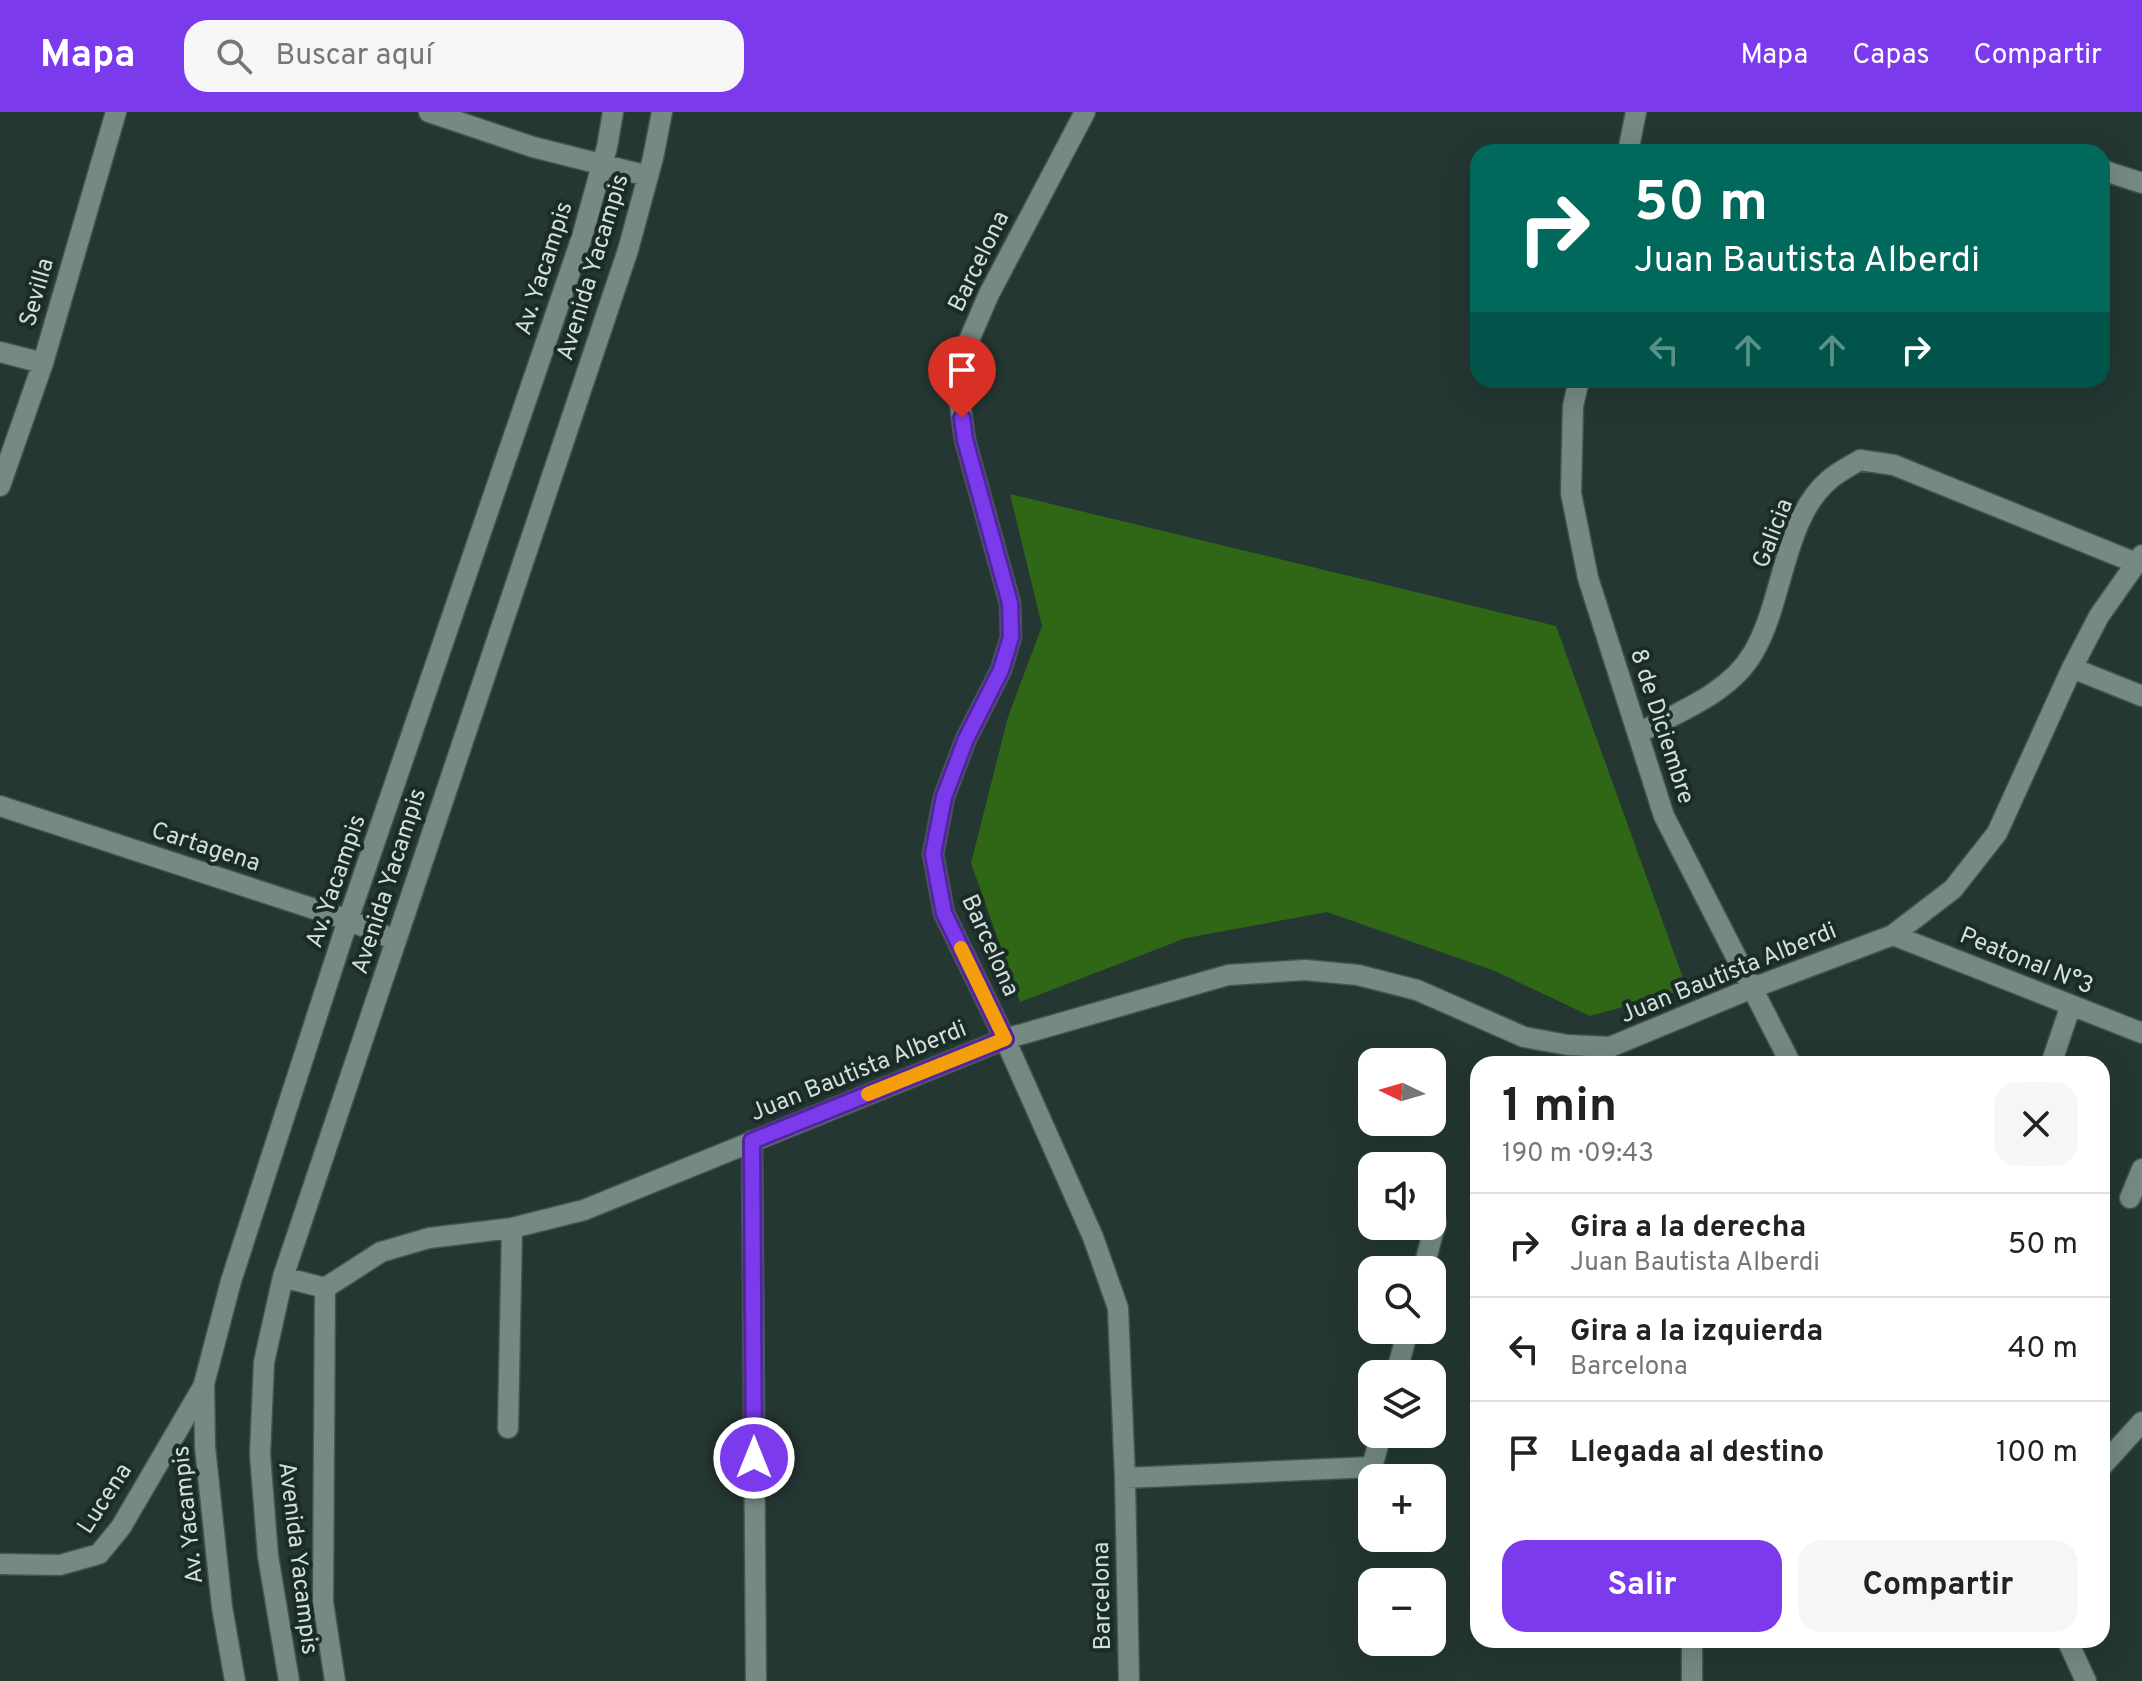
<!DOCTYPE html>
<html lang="es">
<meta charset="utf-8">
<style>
body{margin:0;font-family:Overpass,sans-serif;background:#f6f6f6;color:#222;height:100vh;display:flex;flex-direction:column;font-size:30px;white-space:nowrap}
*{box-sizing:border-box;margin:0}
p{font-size:26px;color:#767676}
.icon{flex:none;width:44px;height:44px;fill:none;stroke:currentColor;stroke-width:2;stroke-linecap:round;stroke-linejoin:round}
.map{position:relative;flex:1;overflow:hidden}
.sheet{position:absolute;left:1470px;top:944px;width:640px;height:592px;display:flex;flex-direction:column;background:#fff;border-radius:24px;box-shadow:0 8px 32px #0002}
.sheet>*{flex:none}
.top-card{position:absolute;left:1470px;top:32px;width:640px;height:244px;border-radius:24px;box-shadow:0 8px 32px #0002;background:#00695c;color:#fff;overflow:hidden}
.needle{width:52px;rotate:275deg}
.buttons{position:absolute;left:1358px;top:936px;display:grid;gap:16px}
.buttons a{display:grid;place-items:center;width:88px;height:88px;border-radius:16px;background:#fff;box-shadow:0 8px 32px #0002;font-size:40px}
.pin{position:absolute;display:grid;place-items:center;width:68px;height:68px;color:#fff;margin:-82px -34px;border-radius:50% 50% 50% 0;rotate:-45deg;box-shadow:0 0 8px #0007}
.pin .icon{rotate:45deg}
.me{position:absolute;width:88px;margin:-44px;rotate:0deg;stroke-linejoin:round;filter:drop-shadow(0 0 6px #0008)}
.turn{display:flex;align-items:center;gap:28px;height:168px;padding:0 32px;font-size:36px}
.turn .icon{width:104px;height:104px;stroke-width:2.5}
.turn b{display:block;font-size:56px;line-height:68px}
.lanes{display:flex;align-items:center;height:76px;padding:0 32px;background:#0003;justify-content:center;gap:40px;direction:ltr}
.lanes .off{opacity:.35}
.round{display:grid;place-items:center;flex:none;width:84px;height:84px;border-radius:24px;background:#f6f6f6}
.head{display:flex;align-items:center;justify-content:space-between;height:136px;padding:0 32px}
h1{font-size:48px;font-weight:700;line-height:60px}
.button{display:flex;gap:16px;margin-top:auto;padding:16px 32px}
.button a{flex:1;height:92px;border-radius:24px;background:#7c3aed;color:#fff;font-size:32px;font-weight:700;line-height:92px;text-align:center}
.button a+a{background:#f6f6f6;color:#222}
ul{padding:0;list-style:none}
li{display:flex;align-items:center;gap:24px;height:104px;padding:0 32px;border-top:2px solid #e0e0e0}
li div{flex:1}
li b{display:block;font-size:30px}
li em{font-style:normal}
header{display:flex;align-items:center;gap:48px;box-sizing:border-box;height:112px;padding:0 40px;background:#7c3aed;color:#fff}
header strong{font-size:38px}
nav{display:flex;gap:44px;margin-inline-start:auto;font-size:28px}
.search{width:560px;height:72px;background:#f6f6f6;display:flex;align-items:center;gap:20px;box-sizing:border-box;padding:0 28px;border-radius:24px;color:#767676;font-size:30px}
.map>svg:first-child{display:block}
.green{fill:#2f6717}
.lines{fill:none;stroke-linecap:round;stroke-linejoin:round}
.minor-casing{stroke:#445450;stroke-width:23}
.minor{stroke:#758a84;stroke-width:20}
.route-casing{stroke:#51269a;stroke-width:20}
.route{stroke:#7c3aed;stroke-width:14}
.slow{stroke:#f59e0b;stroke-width:14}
.labels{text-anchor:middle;stroke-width:8;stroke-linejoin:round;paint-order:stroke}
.street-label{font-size:24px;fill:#d4dfdc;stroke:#1a2c28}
</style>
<header>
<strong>Mapa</strong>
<div class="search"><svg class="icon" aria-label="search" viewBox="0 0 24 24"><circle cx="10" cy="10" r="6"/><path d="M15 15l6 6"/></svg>Buscar aquí</div>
<nav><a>Mapa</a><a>Capas</a><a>Compartir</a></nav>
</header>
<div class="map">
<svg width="2142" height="1569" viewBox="0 0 2142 1569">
<rect width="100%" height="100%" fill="#243732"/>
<path class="green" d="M1010,382l546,132 131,363 -97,27 -95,-45 -168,-59 -141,26 -166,64 -49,-139 37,-146 34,-91z"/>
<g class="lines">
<defs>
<path id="minor" d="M429,0l104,35 115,29
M1085,0l-96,182 -26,60 -4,43 6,43 45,163 1,34 -10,33 -35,69 -22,58 -11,57 11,59 61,126 88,198 25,71 7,170 4,203
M1628,40l8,-40
M2102,58l40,13
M0,240l43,11
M1579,268l-6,26 -2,87 17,85 76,238 127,248
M0,374l43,-123 73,-251
M2072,556l70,28
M1639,621c39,-21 91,-40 114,-80 31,-52 30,-134 76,-173 9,-8 21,-14 31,-20l34,5 242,98
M0,694l348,114 47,20
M1893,823l249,98
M2051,952l20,-59
M752,1029l4,540
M2130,1086l12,-29
M1423,1158l13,-48
M283,1165l42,11 -2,314 12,79
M325,1176l56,-36 48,-14 83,-10 72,-18 421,-171 223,-64 77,-5 53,5 59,15 107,47 44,8 42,2 140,-58 143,-54 60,-46 44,-56 75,-165 27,-52 43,-61
M1396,1262l12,-44
M508,1316l4,-200
M2102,1354l40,-44
M1125,1366l247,-11 9,-33
M0,1452l60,1 39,-11 22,-27 83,-142
M1692,1528v41
M2067,1528l19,41
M235,1569l-13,-74 -17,-160 -1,-63 27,-103 117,-361 234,-683 25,-90 6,-35
M289,1569l-21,-125 -8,-102 4,-92 19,-85 345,-1027 25,-92 9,-46"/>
</defs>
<use href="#minor" class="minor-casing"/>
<use href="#minor" class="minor"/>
</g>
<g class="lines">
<defs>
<path id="route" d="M754,1346l-2,-317 253,-102 -61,-126 -11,-59 11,-57 22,-58 35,-69 10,-33 -1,-34 -45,-163 -3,-22"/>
</defs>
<use href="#route" class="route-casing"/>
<use href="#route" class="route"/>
<path class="slow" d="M868,982l137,-55 -44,-91"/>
</g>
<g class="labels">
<g class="street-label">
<text transform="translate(978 149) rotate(-64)" y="8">Barcelona</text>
<text transform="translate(592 155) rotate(-73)" y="8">Avenida Yacampis</text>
<text transform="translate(543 156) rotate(-72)" y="8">Av. Yacampis</text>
<text transform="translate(36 180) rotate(-74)" y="8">Sevilla</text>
<text transform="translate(1772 421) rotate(-69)" y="8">Galicia</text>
<text transform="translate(1663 614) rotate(72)" y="8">8 de Diciembre</text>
<text transform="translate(206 734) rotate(18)" y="8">Cartagena</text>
<text transform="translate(335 769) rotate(-71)" y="8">Av. Yacampis</text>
<text transform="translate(388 769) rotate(-72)" y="8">Avenida Yacampis</text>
<text transform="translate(991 833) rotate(66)" y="8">Barcelona</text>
<text transform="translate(2027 848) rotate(22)" y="8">Peatonal N°3</text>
<text transform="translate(1728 860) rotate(-22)" y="8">Juan Bautista Alberdi</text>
<text transform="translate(858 958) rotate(-22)" y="8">Juan Bautista Alberdi</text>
<text transform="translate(104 1386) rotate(-57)" y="8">Lucena</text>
<text transform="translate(187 1403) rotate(-96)" y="8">Av. Yacampis</text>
<text transform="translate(299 1446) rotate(83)" y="8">Avenida Yacampis</text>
<text transform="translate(1101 1484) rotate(-91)" y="8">Barcelona</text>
</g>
</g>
</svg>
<div class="buttons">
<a><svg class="needle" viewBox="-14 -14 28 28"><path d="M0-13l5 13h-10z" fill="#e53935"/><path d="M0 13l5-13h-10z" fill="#767676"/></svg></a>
<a><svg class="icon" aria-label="sound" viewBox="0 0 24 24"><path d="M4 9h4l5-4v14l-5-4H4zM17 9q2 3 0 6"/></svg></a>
<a><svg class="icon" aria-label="search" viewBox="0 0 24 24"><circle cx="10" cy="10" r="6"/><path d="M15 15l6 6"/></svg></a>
<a><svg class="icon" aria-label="layers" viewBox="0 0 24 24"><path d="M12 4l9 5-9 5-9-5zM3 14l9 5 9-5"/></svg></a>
<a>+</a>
<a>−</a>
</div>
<div class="pin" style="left:962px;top:306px;background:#d93025"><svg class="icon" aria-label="arrive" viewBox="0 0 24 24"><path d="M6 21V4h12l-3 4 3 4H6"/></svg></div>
<svg class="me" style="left:754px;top:1346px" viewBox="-20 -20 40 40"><circle r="17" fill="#7c3aed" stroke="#fff" stroke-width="3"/><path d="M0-11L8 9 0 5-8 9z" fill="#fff"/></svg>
<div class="top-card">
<div class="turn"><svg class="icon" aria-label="right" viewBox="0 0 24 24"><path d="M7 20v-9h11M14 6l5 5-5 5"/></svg><div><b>50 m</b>Juan Bautista Alberdi</div></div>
<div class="lanes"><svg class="icon off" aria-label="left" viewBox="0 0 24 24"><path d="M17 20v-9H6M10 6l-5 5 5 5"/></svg><svg class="icon off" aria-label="ahead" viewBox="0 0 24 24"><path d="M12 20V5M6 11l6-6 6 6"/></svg><svg class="icon off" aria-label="ahead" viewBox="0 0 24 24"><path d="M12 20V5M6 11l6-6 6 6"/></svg><svg class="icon" aria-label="right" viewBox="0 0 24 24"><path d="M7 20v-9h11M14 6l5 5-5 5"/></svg></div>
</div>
<section class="sheet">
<div class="head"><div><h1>1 min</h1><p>190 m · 09:43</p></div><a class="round"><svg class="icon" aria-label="close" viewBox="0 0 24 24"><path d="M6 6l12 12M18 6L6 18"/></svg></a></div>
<ul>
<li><svg class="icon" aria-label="right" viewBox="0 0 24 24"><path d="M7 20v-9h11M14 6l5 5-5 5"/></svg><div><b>Gira a la derecha</b><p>Juan Bautista Alberdi</p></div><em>50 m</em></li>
<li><svg class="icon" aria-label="left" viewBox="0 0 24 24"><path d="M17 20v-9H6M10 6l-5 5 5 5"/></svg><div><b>Gira a la izquierda</b><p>Barcelona</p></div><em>40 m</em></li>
<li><svg class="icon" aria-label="arrive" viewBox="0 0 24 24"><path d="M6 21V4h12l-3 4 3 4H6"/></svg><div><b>Llegada al destino</b></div><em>100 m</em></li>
</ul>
<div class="button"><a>Salir</a><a>Compartir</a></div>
</section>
</div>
